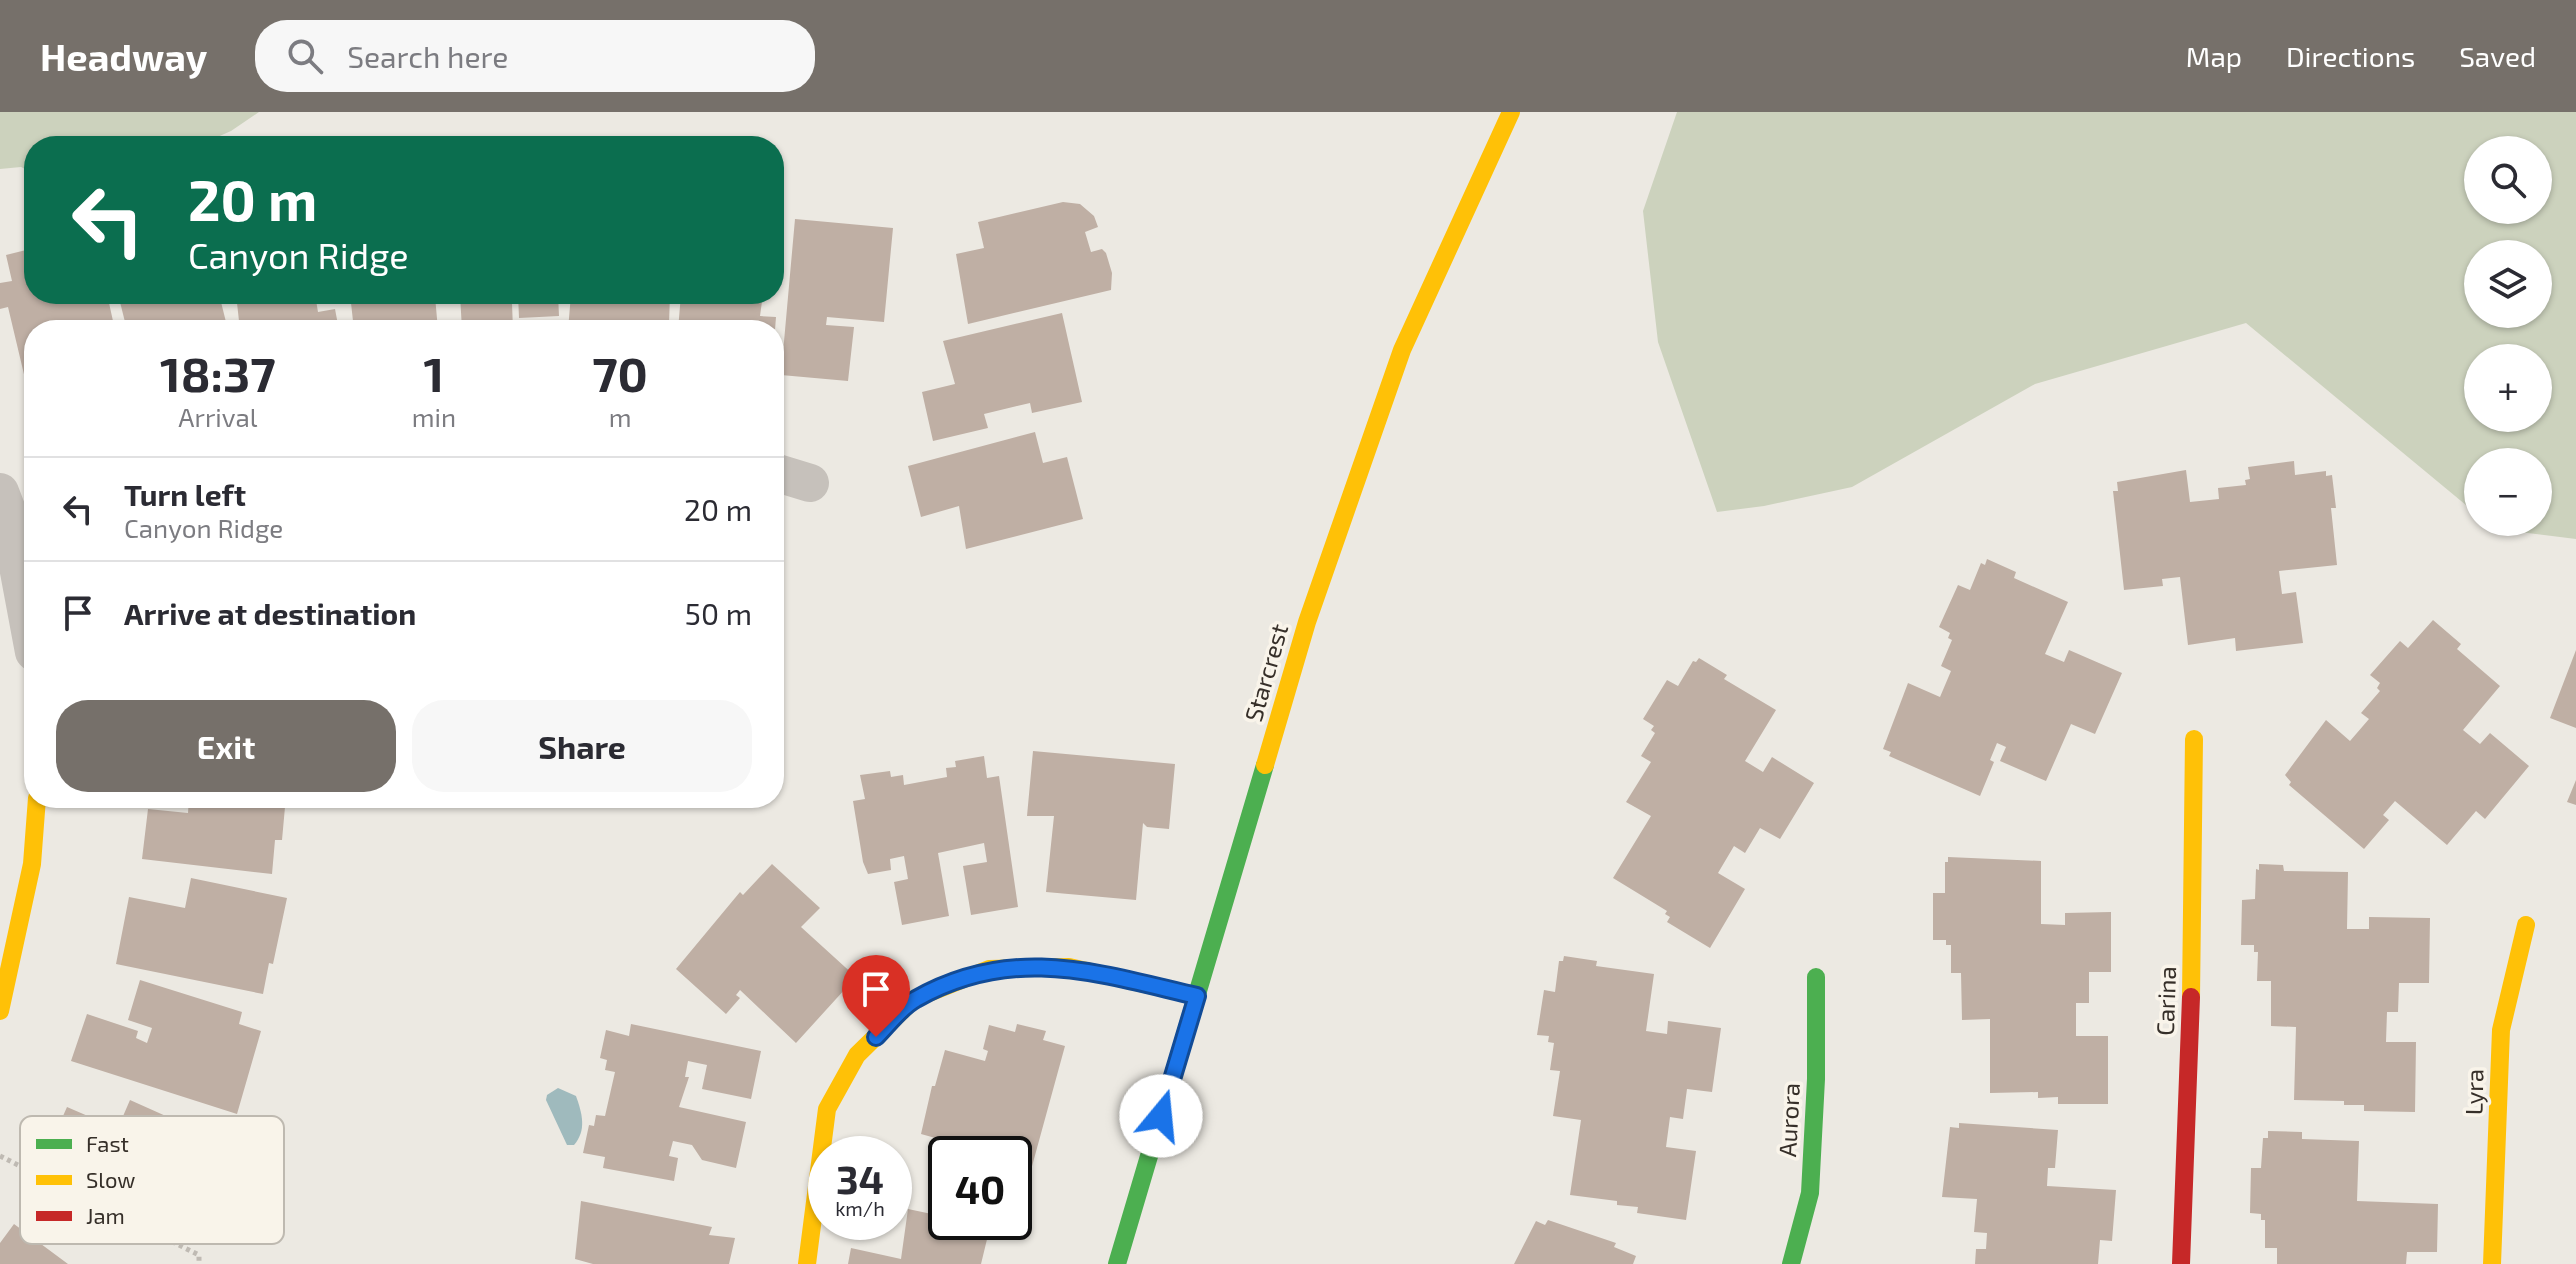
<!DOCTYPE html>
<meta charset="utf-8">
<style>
body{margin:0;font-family:"Exo 2",sans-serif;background:#f7f7f7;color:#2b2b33;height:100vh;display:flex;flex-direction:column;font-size:30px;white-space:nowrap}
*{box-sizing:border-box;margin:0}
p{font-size:26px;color:#7c7c81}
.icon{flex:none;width:44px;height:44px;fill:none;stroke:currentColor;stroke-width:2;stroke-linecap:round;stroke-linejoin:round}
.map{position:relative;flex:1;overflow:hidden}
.panel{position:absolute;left:24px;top:208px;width:760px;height:488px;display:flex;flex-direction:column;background:#fff;border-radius:32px;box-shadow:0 2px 6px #0004}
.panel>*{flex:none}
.hud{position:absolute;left:24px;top:24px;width:760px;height:168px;border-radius:32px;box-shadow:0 2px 6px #0004;background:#0b6e4f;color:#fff;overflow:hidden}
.buttons{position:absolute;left:2464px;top:24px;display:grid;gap:16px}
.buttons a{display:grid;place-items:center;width:88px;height:88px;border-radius:50%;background:#fff;box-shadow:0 2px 6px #0004;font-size:40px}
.speed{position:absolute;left:808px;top:1024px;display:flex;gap:16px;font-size:40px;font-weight:700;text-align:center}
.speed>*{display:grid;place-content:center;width:104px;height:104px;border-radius:50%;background:#fff;box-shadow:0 2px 6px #0004;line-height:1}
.speed small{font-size:20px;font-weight:400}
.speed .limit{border:4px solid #111;border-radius:12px;background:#fff;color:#111}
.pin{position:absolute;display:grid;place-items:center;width:68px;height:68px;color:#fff;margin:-82px -34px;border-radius:50% 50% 50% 0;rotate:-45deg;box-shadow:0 0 8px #0007}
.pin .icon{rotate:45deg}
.me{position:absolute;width:88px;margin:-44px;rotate:17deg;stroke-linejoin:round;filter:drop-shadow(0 0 6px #0008)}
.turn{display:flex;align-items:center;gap:28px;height:168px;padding:0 32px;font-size:36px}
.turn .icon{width:104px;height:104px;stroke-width:2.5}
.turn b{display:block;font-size:56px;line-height:68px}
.eta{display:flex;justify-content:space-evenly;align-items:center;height:136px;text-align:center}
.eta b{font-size:48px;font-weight:700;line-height:56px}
.cta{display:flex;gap:16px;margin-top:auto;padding:16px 32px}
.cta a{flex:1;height:92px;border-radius:32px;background:#76706a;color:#fff;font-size:32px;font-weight:700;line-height:92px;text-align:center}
.cta a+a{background:#f7f7f7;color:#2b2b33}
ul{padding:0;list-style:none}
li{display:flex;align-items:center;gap:24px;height:104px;padding:0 32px;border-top:2px solid #e1e1e2}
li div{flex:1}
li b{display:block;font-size:30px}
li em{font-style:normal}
header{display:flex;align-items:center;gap:48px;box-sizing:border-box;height:112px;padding:0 40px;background:#76706a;color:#fff}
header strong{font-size:38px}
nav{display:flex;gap:44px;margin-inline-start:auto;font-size:28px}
.search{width:560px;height:72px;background:#f7f7f7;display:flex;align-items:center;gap:20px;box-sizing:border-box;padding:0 28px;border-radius:32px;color:#7c7c81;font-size:30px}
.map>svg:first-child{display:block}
.green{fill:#ccd2bd;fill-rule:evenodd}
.water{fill:#9fbabd}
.building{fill:#bfafa4}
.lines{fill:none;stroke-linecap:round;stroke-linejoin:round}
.path{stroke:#bfbab3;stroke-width:5;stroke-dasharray:4 4;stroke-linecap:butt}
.street{stroke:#c6c1bb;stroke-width:38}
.fast{stroke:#4caf50;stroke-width:18}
.slow{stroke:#ffc107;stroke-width:18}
.jam{stroke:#c62828;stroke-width:18}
.route-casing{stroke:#114b97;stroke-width:20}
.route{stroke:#1a73e8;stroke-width:14}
.labels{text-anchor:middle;stroke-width:7;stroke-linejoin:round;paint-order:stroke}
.street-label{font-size:24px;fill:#362f29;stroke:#f9f4ea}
.key{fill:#f9f4ea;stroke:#beb9b0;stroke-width:2}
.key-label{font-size:22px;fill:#362f29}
</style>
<header>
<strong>Headway</strong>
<div class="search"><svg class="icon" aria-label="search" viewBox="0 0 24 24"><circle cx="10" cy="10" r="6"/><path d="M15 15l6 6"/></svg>Search here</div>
<nav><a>Map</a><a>Directions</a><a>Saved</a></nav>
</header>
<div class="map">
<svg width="2576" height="1152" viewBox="0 0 2576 1152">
<rect width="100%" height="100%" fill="#ece9e2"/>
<path class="green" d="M0,0h259l-28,19 -34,15h-163v27l-13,-6 -21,2z
M1677,0h899v427l-81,-10 -8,-7h51v-60h-60v53l-232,-192 -211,61 -183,103 -88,19 -47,6 -59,-170 -15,-131zM2478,38h60v60h-60zM2478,142h60v60h-60zM2478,246h60v60h-60z"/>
<path class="water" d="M558,976l18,8c6,17 11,34 -2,49h-7l-21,-45 1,-5z"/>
<path class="building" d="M1063,90l17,2 14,12 4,11 -13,5 6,20 11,-3 4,4 6,20 -1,17 -143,34 -12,-70 28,-6 -6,-26z
M795,107l98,9 -9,94 -57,-5 -1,8 28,2 -6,54 -67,-6z
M774,109l5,1 -3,28h-2z
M34,136v46h73l8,36h-81v56l-7,1 -19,-80 -8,2v-26l12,-2 -6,-26z
M118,182h101l9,36h-101z
M236,182h79l3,18 17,-3 4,21h-99z
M350,182h39l1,7 45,-5 3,34h-84z
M460,182h39l1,10 12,-1 1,27h-51z
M518,182h40l1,22 -40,2z
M571,182h99l-1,30h-46v6h-55z
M681,182h82l-3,22 16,1 -1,13h-97z
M1062,201l20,89 -50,11 -2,-10 -46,11 4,14 -55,13 -11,-49 33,-8 -12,-43z
M1035,320l8,31 24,-6 16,62 -117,30 -7,-43 -38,11 -13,-51z
M2294,349l1,14 31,-4v5l6,-1 4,33h-5l6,57 -58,6 3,23 14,-2 7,51 -67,8 -1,-13 -47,7 -8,-68 -18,2 1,7 -39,4 -11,-99h5l-1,-9 69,-12 4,32 29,-3 -1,-11 28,-3 -1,-5 5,-1 -2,-12z
M1987,447l29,13 -2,6 54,24 -23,52 19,8 5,-12 53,23 -27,61 -24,-10 -25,57 -46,-20 6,-14 -9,-4 -7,17 4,2 -14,34 -91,-40 2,-4 -8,-3 25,-66 32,14 11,-26 -10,-5 11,-26 -4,-2 2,-5 -11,-6 19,-42 12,5 11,-27 4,2z
M2433,508l28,24 -4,5 43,37 -37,44 17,14 10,-11 39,33 -44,53 -9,-8 -29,34 -52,-44 -12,14 6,5 -25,29 -75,-64 2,-3 -6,-7 41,-55 24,21 19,-22 -8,-6 19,-22 -3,-3 3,-5 -10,-8 30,-34 8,7z
M2576,538v78l-26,-10z
M1699,546l28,17 -3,4 52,31 -31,51 18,11 9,-15 42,26 -34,56 -20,-11 -15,25 -11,-7 -16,27 27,16 -35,59 -43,-26 3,-5 -5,-3 2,-3 -54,-33 38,-62 -25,-14 25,-40 -10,-6 14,-23 -4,-3 3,-4 -11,-7 24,-39 11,6 15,-25 3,1z
M1033,639l142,13 -6,65 -22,-2 -4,-4 -7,77 -90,-8 8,-76h-27z
M984,644l3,22 12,-2 19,131 -47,8 -8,-49 24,-4 -3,-19 -46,10 11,63 -47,9 -8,-43 14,-3 -4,-23 -14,3 1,11 -23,4 -5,-12 -10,-61 12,-2 -5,-24 30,-4 1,6 12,-2 1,10 43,-8 -1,-9 10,-1 -1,-6z
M2576,668v25l-9,-3z
M189,686h103l-7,9 -3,33h-7l-3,34 -130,-15 6,-50 40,4z
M1948,745l93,4v63l24,1v-12l46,-1v60h-22v31h-13v33h32v68h-50v-7l-20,1v-6l-48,1v-74l-28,1 -1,-47h-10v-28h-5v-5h-13v-47h12v-31h3z
M772,752l48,44 -19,19 55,50 -60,66 -56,-53 -4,5 4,3 -14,16 -50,-45 64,-77 3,3z
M2259,752l24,1 1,6 64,1 -1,57h22v-12l61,1 -1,65h-30l-1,29h-11l-1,30h30l-1,70 -51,-1v-6h-20v-4l-50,-1 2,-73 -25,-1v-45h-14l1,-29h-4v-7h-13l1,-45 13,-1 1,-30 3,1z
M191,766l96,20 -14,66 -4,-1 -6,31 -147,-30 13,-67 56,11z
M1564,844l33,5 -1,5 58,8 -8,57 21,3 1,-13 53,7 -9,64 -25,-3 -4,30 -13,-2 -4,30 30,4 -10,69 -49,-7 1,-6 -21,-2v-4l-47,-6 11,-75 -28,-4 7,-45 -10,-1 4,-27 -6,-1 1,-6 -12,-1 7,-45 11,2 4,-31h4z
M140,868l102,32 -3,12 22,7 -24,83 -166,-53 16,-47 51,17 -2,7 11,5 5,-15 -24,-8z
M631,912l130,27 -10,48 -49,-10 5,-24 -19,-4 -3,16h4l-10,30 67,15 -10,46 -34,-8 -10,-15 -19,-4 -4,15 9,2 -4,23 -71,-13 2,-11 -22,-4 6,-28 5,1 2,-11 9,1 10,-44 -10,-2 2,-10 -7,-2 6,-28 23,6z
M1017,912l29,7 -3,9 22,6 -42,153 -9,-2v-43h-53l3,-8 -43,-12 11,-48h3l10,-36 40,11 3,-10 -5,-2 6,-24 26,7z
M130,988l85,38 -40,89 -135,-59 27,-61 44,19 -11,22 8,3z
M1959,1011l99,7 -3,38h-7l-1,18 69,4 -4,51 -12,-1 -2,24h-123l1,-15h10l1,-16 -13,-1 3,-33 -35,-2 8,-70 9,1z
M2268,1019l34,1v7l57,2 -2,60 81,3 -1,48h-30l-1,12h-129v-16h-12v-28h-4v-6l-11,-1 1,-45h10l2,-30h5z
M581,1089l131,26 -3,8 26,3 -6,26h-136l-18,-5z
M908,1097l38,8v5l44,5 -9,37h-133l3,-16 50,11z
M1548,1108l68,23 -2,4 22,9 -3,8h-119l22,-43 9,4z
M14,1112l54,40h-68v-21z"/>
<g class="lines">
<path class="path" d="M0,1044l199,99v9"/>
<path class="street" d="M774,360l36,11
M0,380l8,21 26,139"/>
<path class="fast" d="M1117,1152l148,-499
M1791,1152l19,-71 6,-114v-102"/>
<path class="slow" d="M1265,653l42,-143 95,-272 109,-238
M2191,885l3,-258
M0,899l32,-147 5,-66
M807,1152l20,-155 30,-54 57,-56 75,-30 80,-2 128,29
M2492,1152l9,-234 25,-105"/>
<path class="jam" d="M2181,1152l10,-267"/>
</g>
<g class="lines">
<defs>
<path id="route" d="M876,925c12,-12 25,-30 40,-38 97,-55 181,-26 281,-3l-36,120"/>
</defs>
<use href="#route" class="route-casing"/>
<use href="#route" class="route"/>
</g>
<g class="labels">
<g class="street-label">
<text transform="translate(1267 561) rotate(-74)" y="8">Starcrest</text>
<text transform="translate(2167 889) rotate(-88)" y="8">Carina</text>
<text transform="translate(2475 980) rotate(-89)" y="8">Lyra</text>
<text transform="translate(1790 1008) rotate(-87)" y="8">Aurora</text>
</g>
</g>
<rect x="20" y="1004" width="264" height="128" rx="12" class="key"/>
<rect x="36" y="1027" width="36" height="10" fill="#4caf50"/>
<rect x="36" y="1063" width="36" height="10" fill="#ffc107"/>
<rect x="36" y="1099" width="36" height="10" fill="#c62828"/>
<g class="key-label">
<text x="86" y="1040">Fast</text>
<text x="86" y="1076">Slow</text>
<text x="86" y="1112">Jam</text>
</g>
</svg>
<div class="buttons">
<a><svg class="icon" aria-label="search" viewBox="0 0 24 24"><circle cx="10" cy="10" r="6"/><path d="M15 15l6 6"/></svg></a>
<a><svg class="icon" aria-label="layers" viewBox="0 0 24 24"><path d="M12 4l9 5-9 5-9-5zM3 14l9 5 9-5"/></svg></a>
<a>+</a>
<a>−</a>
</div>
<div class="speed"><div>34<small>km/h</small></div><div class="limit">40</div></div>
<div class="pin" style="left:876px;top:925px;background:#d93025"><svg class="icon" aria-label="arrive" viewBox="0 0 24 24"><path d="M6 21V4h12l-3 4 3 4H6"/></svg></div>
<svg class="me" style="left:1161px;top:1004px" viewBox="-20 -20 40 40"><circle r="19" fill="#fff"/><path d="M0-13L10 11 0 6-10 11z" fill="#1a73e8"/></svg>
<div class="hud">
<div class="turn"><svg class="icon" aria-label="left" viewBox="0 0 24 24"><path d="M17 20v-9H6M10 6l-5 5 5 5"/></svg><div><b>20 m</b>Canyon Ridge</div></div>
</div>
<section class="panel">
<div class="eta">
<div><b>18:37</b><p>Arrival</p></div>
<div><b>1</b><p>min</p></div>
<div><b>70</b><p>m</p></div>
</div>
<ul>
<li><svg class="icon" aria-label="left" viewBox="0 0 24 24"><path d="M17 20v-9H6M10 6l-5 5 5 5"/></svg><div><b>Turn left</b><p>Canyon Ridge</p></div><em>20 m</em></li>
<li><svg class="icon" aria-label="arrive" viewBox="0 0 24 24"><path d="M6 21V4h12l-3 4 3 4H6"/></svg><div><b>Arrive at destination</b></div><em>50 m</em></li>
</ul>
<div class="cta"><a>Exit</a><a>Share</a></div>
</section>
</div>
